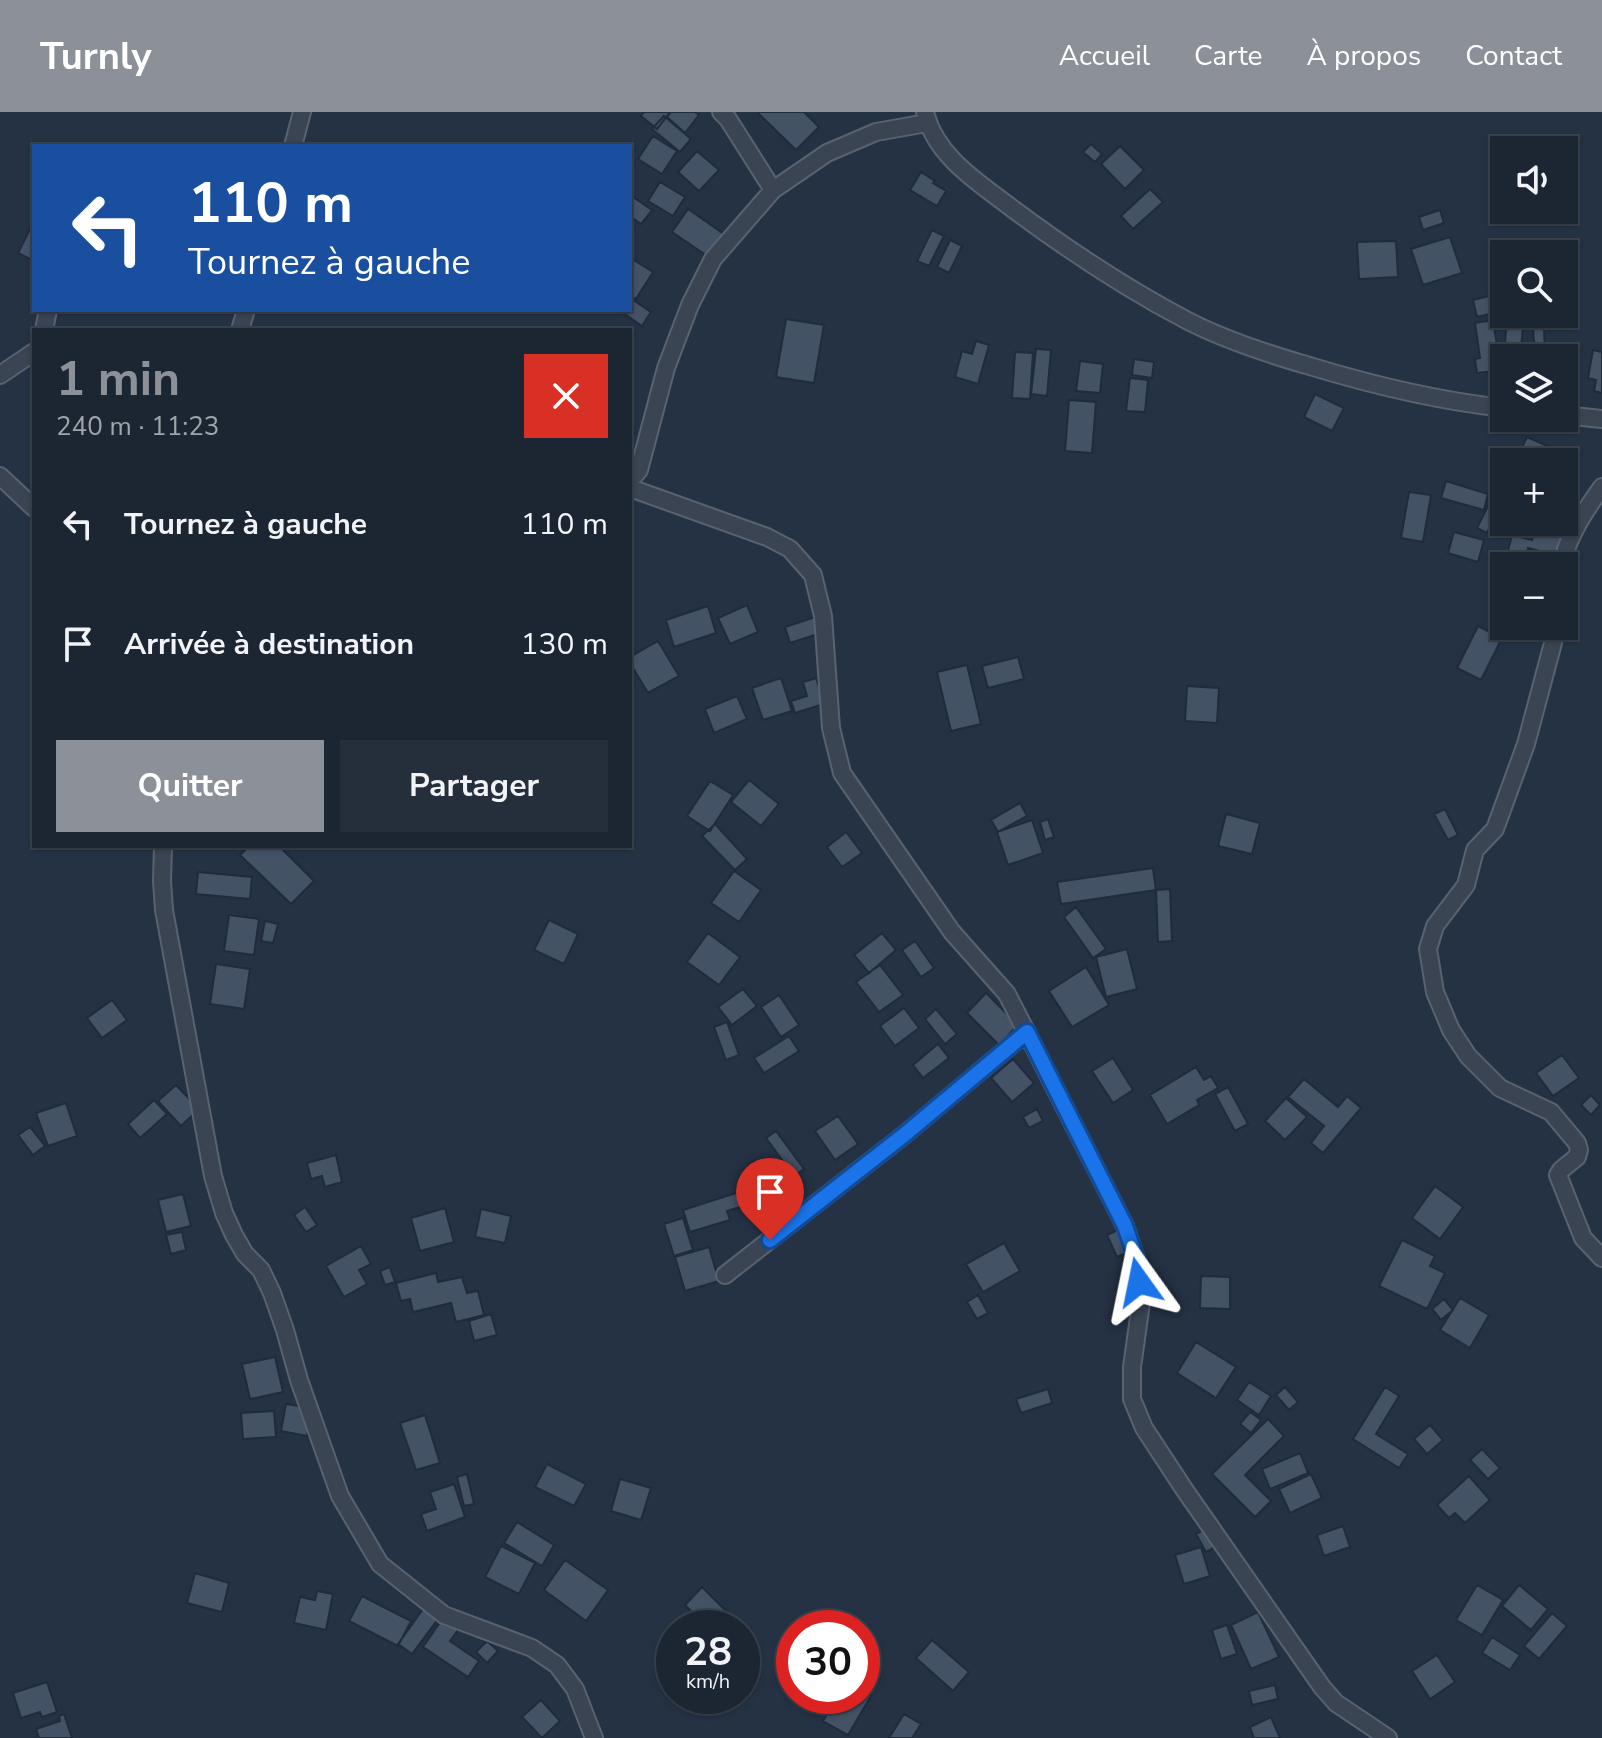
<!DOCTYPE html>
<html lang="fr">
<meta charset="utf-8">
<style>
body{margin:0;font-family:"Nunito Sans",sans-serif;background:#252e3b;color:#f1f3f6;height:100vh;display:flex;flex-direction:column;font-size:30px;white-space:nowrap}
*{box-sizing:border-box;margin:0}
p{font-size:26px;color:#a0a5ac}
.icon{flex:none;width:44px;height:44px;fill:none;stroke:currentColor;stroke-width:2;stroke-linecap:round;stroke-linejoin:round}
.map{position:relative;flex:1;overflow:hidden}
.panel{position:absolute;left:32px;top:216px;width:600px;height:520px;display:flex;flex-direction:column;background:#1c2633;border-radius:0px;box-shadow:0 2px 6px #0004,0 0 0 2px #3a434e}
.panel>*{flex:none}
.hud{position:absolute;left:32px;top:32px;width:600px;height:168px;border-radius:0px;box-shadow:0 2px 6px #0004,0 0 0 2px #3a434e;background:#1a4fa0;color:#fff;overflow:hidden}
.controls{position:absolute;left:1490px;top:24px;display:grid;gap:16px}
.controls a{display:grid;place-items:center;width:88px;height:88px;border-radius:0px;background:#1c2633;box-shadow:0 2px 6px #0004,0 0 0 2px #3a434e;font-size:40px}
.speed{position:absolute;left:656px;top:1498px;display:flex;gap:16px;font-size:40px;font-weight:700;text-align:center}
.speed>*{display:grid;place-content:center;width:104px;height:104px;border-radius:50%;background:#1c2633;box-shadow:0 2px 6px #0004,0 0 0 2px #3a434e;line-height:1}
.speed small{font-size:20px;font-weight:400}
.speed .limit{border:12px solid #d22;background:#fff;color:#111}
.pin{position:absolute;display:grid;place-items:center;width:68px;height:68px;color:#fff;margin:-82px -34px;border-radius:50% 50% 50% 0;rotate:-45deg;box-shadow:0 0 8px #0007}
.pin .icon{rotate:45deg}
.me{position:absolute;width:88px;margin:-44px;rotate:348deg;stroke-linejoin:round;filter:drop-shadow(0 0 6px #0008)}
.turn{display:flex;align-items:center;gap:28px;height:168px;padding:0 24px;font-size:36px}
.turn .icon{width:104px;height:104px;stroke-width:2.5}
.turn b{display:block;font-size:56px;line-height:68px}
.round{display:grid;place-items:center;flex:none;width:84px;height:84px;border-radius:0px;background:#252e3b}
.head{display:flex;align-items:center;justify-content:space-between;height:136px;padding:0 24px}
h1{font-size:48px;font-weight:700;line-height:60px;color:#8c9099}
.button{display:flex;gap:16px;margin-top:auto;padding:16px 24px}
.button a{flex:1;height:92px;border-radius:0px;background:#8c9099;color:#fff;font-size:32px;font-weight:700;line-height:92px;text-align:center}
.button a+a{background:#252e3b;color:#f1f3f6}
ul{padding:0;list-style:none}
li{display:flex;align-items:center;gap:24px;height:120px;padding:0 24px}
li div{flex:1}
li b{display:block;font-size:30px}
li em{font-style:normal}
header{display:flex;align-items:center;gap:48px;box-sizing:border-box;height:112px;padding:0 40px;background:#8c9099;color:#fff}
header strong{font-size:38px}
nav{display:flex;gap:44px;margin-inline-start:auto;font-size:28px}
.map>svg:first-child{display:block}
.building{fill:#445266;stroke:#202b3b;stroke-width:2}
.lines{fill:none;stroke-linecap:round;stroke-linejoin:round}
.minor-casing{stroke:#586271;stroke-width:20}
.minor{stroke:#3a4453;stroke-width:16}
.route-casing{stroke:#114b97;stroke-width:20}
.route{stroke:#1a73e8;stroke-width:14}
</style>
<header>
<strong>Turnly</strong>
<nav><a>Accueil</a><a>Carte</a><a>À propos</a><a>Contact</a></nav>
</header>
<div class="map">
<svg width="1602" height="1626" viewBox="0 0 1602 1626">
<rect width="100%" height="100%" fill="#253244"/>
<path class="building" d="M644,0h26l-13,17 -16,-13z
M671,0h24l4,3 -14,18 -18,-16z
M757,0h47l15,15 -23,23z
M664,4l27,23 -11,13 -28,-23z
M653,24l24,15 -15,23 -24,-15z
M1091,32l11,10 -7,8 -12,-10z
M1120,34l24,24 -19,19 -24,-25z
M697,39l22,19 -20,21 -21,-19z
M921,60l14,9 -2,2 13,8 -9,15 -27,-16z
M660,70l25,15 -12,19 -25,-15z
M1150,77l13,13 -30,27 -12,-13z
M630,83l22,15 -11,14 -11,-8z
M688,97l40,28 -15,23 -41,-28z
M1440,98l4,13 -21,7 -4,-13z
M30,117l4,2v30l-16,-8z
M932,118l12,6 -15,30 -12,-5z
M1450,125l12,36 -39,12 -12,-36z
M950,128l12,6 -13,27 -12,-6z
M1396,129l2,36 -39,2 -2,-37z
M632,147l21,13 -17,27 -6,-4v-33z
M1489,184l5,17 -17,4 -4,-17z
M630,186l21,14 -9,14 -23,-16h11z
M1507,203l17,1 -4,42h-16z
M786,207l38,6 -10,58 -38,-6z
M1493,208l8,50 -24,3 -2,-14 5,-1 -5,-35z
M1544,214l1,32h-10l-2,-31z
M976,229l13,4 -11,39 -23,-7 7,-26 10,3z
M1036,237l15,1 -4,46 -16,-2z
M1593,238l9,2v41l-8,-2 2,-11 -8,-2z
M1015,240l18,1 -3,46 -18,-1z
M1134,247l20,3 -2,16 -20,-3z
M1080,249l23,3 -3,29 -24,-2z
M1130,266l18,2 -3,32 -19,-1z
M1315,282l29,14 -12,23 -28,-14z
M1069,288l27,2 -4,51 -27,-2z
M1527,325l32,14 -5,11h-22l-14,-6z
M1446,369l42,13 -4,16 -43,-12z
M1409,380l22,3 -8,47 -22,-4z
M1491,388l10,4 -14,29 -10,-5z
M1564,403l9,3 -10,39 -35,-9 -4,18h-20l8,-31 20,5 5,-18h27z
M1454,420l30,8 -6,22 -30,-9z
M747,493l11,27 -28,12 -12,-26z
M708,494l8,27 -42,14 -8,-27z
M815,505l6,16 -31,10 -5,-16z
M1478,514l24,12 -21,42 -24,-12z
M658,529l21,35 -31,17 -18,-30v-6z
M1018,545l6,22 -36,9 -6,-22z
M967,553l14,59 -30,7 -14,-59z
M781,566l11,33 -29,9 -11,-32z
M816,566l8,26 -29,9 -4,-12 16,-5 -4,-14z
M1187,574l32,2 -2,35 -32,-2z
M737,584l10,23 -33,14 -9,-24z
M749,668l30,24 -18,22 -30,-24z
M710,669l23,14 -23,36 -23,-15z
M1020,691l7,13 -29,16 -7,-12z
M1445,697l13,26 -10,5 -14,-26z
M1226,702l34,9 -8,31 -34,-8z
M1048,707l6,18 -9,3 -5,-18z
M1032,708l11,33 -35,12 -11,-33z
M715,712l32,35 -12,11 -33,-34z
M846,720l16,21 -20,14 -15,-20z
M249,734h30l35,35 -23,23 -51,-49z
M1153,756l3,22 -95,14 -4,-22z
M734,759l27,19 -22,32 -28,-19z
M198,760l54,5 -2,22 -54,-5z
M1170,777l2,52 -14,1 -2,-52z
M1076,795l30,42 -13,9 -29,-41z
M229,803l30,4 -5,36 -30,-4z
M549,808l29,14 -14,30 -30,-14z
M265,809l13,3 -5,19 -12,-2z
M708,821l32,24 -21,28 -32,-23z
M882,821l14,17 -27,23 -15,-18z
M915,829l19,27 -13,9 -19,-27z
M1127,837l10,40 -31,8 -10,-40z
M216,852l34,5 -6,40 -34,-5z
M880,853l23,30 -24,17 -23,-30z
M1086,855l23,38 -37,22 -23,-36z
M743,877l14,17 -25,19 -14,-18z
M986,881l32,32 -19,20 -32,-32z
M779,883l20,30 -18,12 -20,-30z
M112,888l15,20 -25,18 -15,-20z
M904,896l15,20 -24,18 -15,-20z
M936,897l21,25 -12,10 -20,-25z
M727,910l12,33 -13,5 -12,-33z
M789,924l10,15 -35,22 -10,-15z
M938,932l11,14 -26,20 -10,-13z
M1562,943l17,23 -26,18 -17,-23z
M1113,946l20,32 -20,13 -21,-32z
M1013,947l21,24 -22,19 -21,-24z
M1196,955l8,13 7,-4 7,12 -21,12 2,5 -32,19 -17,-29z
M1304,967l34,28 9,-11 14,12 -38,45 -12,-10 13,-17 -36,-29z
M176,973l23,24 -18,17 -23,-25z
M1228,975l20,37 -13,7 -20,-37z
M1591,983l9,10 -9,10 -10,-10z
M1286,986l21,19 -22,23 -20,-19z
M154,988l13,14 -27,24 -12,-14z
M66,991l11,33 -29,10 -12,-33z
M1037,997l6,12 -14,7 -6,-11z
M838,1004l20,28 -23,16 -20,-29z
M30,1015l15,19 -12,9 -15,-20z
M776,1019l28,38 -10,7 -28,-38z
M336,1043l6,27 -17,5 -3,-11 -11,3 -4,-16z
M1435,1074l28,21 -23,32 -28,-21z
M742,1079l5,14 -20,6 3,9 -40,12 -7,-22z
M183,1082l8,32 -25,6 -8,-32z
M305,1095l12,18 -11,7 -12,-17z
M445,1096l9,34 -34,9 -9,-33z
M481,1097l30,7 -6,27 -30,-6z
M683,1106l10,32 -19,6 -10,-32z
M1122,1116l9,23 -14,6 -10,-22z
M182,1120l4,18 -15,4 -5,-19z
M1402,1128l33,16 -5,10 15,7 -18,36 -48,-23z
M1004,1131l16,28 -37,21 -17,-28z
M361,1134l10,18 -12,6 8,14 -23,13 -18,-31z
M709,1135l10,34 -34,10 -10,-34z
M390,1155l5,15 -10,3 -5,-14z
M436,1161l2,9 24,-5 5,16 11,-2 6,24 -28,7 -5,-19 -38,9 -3,-13 -9,2 -5,-18z
M1201,1164l29,1v32l-30,-1z
M978,1183l10,18 -11,6 -10,-17z
M1460,1186l29,17 -19,33 -30,-18z
M1444,1187l9,11 -12,10 -9,-11z
M491,1202l6,21 -23,6 -5,-20z
M1196,1230l40,25 -20,31 -39,-25z
M275,1245l8,35 -33,7 -8,-35z
M1249,1270l22,14 -12,19 -22,-15z
M1285,1275l13,15 -9,8 -13,-15z
M1385,1275l14,9 -23,38 32,20 -9,14 -46,-29z
M1048,1277l4,14 -31,10 -5,-14z
M286,1292l26,4 -5,28 -26,-5z
M274,1299l2,26 -33,2 -2,-26z
M1250,1300l11,8 -10,13 -11,-9z
M425,1303l15,48 -24,7 -16,-47z
M1268,1307l16,17 -39,39 26,26 -16,16 -43,-43z
M1430,1313l13,15 -16,14 -13,-15z
M1482,1337l18,19 -12,11 -18,-19z
M1300,1341l8,20 -38,16 -8,-20z
M547,1352l39,20 -12,22 -39,-19z
M467,1362l7,30 -10,2 -7,-29z
M1311,1362l11,24 -32,15 -11,-24z
M1469,1364l21,24 -25,23 -10,-10 -6,5 -12,-13z
M620,1367l31,9 -10,32 -30,-9z
M454,1372l11,33 -38,14 -6,-17 15,-5 -6,-17z
M517,1410l37,23 -12,21 -38,-23z
M1216,1411l10,17 -20,12 -10,-18z
M1343,1414l7,21 -26,9 -7,-21z
M501,1434l34,17 -16,31 -34,-17z
M1201,1435l9,29 -26,8 -9,-29z
M565,1448l43,30 -22,31 -42,-31z
M195,1461l34,10 -7,29 -35,-9z
M1477,1473l26,15 -21,35 -26,-15z
M1519,1473l29,24 -17,21 -29,-24z
M702,1475l32,32 -9,9h-38l10,-11 -12,-12z
M317,1479l16,3 -7,36 -32,-7 6,-26 15,3z
M362,1484l49,25 -13,25 -49,-25z
M423,1497l15,10 -26,35 -14,-10z
M1258,1500l21,45 -28,12 -20,-44z
M1552,1501l15,13 -28,33 -15,-13z
M445,1503l16,11 -11,15 29,20 -11,16 -45,-30z
M1227,1513l10,29 -16,5 -9,-29z
M1492,1525l28,18 -10,15 -28,-17z
M932,1528l37,32 -16,19 -37,-33z
M487,1529l11,10 -11,12 -11,-11z
M1437,1543l18,27 -25,17 -18,-28z
M47,1570l10,30 -15,5 -2,-5 -19,6 -8,-25z
M1275,1573l3,14 -26,6 -3,-14z
M862,1579l9,5 -23,39 -25,-14 15,-25h24z
M541,1588l19,21 -18,17 -20,-21z
M64,1602l8,24h-33l-3,-9 24,-8 -1,-5z
M904,1602l17,10 -9,14h-23z
M1271,1605l9,21h-26l-4,-11z"/>
<g class="lines">
<defs>
<path id="minor" d="M721,0l7,7 45,71
M925,0c10,44 54,71 88,97 55,41 114,80 175,112 39,20 83,34 125,46 63,19 126,34 191,41
M293,34l9,-34
M44,218l4,-20
M240,218l6,-20
M0,263l34,-23
M1564,303l38,4
M0,364l34,32
M630,369l9,-11 27,-102 24,-63 23,-46 60,-69 54,-37 49,-21 51,-9
M630,376l137,49 23,12 23,26 10,41 8,112 11,45 110,159 55,62 118,232 12,35 4,42 -9,64v32l12,29 40,61 138,198 14,16 52,35
M1561,454c7,-30 23,-54 41,-79
M1555,514l-2,17 -27,101 -31,85 -20,21 -9,35 -31,41 -7,23 7,43 16,38 17,26 32,32 51,24 26,31 2,7 -2,7 -16,13 -3,5 25,63 19,20
M163,734l-1,35 2,29 49,266 11,37 10,22 11,19 16,16 11,23 13,37 14,50 41,116 40,68 64,51 88,33 25,17 18,24 19,49
M725,1163l179,-140 123,-103"/>
</defs>
<use href="#minor" class="minor-casing"/>
<use href="#minor" class="minor"/>
</g>
<g class="lines">
<defs>
<path id="route" d="M770,1128l134,-105 123,-103 98,194 12,35 2,21"/>
</defs>
<use href="#route" class="route-casing"/>
<use href="#route" class="route"/>
</g>
</svg>
<div class="controls">
<a><svg class="icon" aria-label="sound" viewBox="0 0 24 24"><path d="M4 9h4l5-4v14l-5-4H4zM17 9q2 3 0 6"/></svg></a>
<a><svg class="icon" aria-label="search" viewBox="0 0 24 24"><circle cx="10" cy="10" r="6"/><path d="M15 15l6 6"/></svg></a>
<a><svg class="icon" aria-label="layers" viewBox="0 0 24 24"><path d="M12 4l9 5-9 5-9-5zM3 14l9 5 9-5"/></svg></a>
<a>+</a>
<a>−</a>
</div>
<div class="speed"><div>28<small>km/h</small></div><div class="limit">30</div></div>
<div class="pin" style="left:770px;top:1128px;background:#d93025"><svg class="icon" aria-label="arrive" viewBox="0 0 24 24"><path d="M6 21V4h12l-3 4 3 4H6"/></svg></div>
<svg class="me" style="left:1139px;top:1170px" viewBox="-20 -20 40 40"><path d="M0-17L14 15 0 8-14 15z" fill="#1a73e8" stroke="#fff" stroke-width="4"/></svg>
<div class="hud">
<div class="turn"><svg class="icon" aria-label="left" viewBox="0 0 24 24"><path d="M17 20v-9H6M10 6l-5 5 5 5"/></svg><div><b>110 m</b>Tournez à gauche</div></div>
</div>
<section class="panel">
<div class="head"><div><h1>1 min</h1><p>240 m · 11:23</p></div><a class="round" style="background:#d93025;color:#fff"><svg class="icon" aria-label="close" viewBox="0 0 24 24"><path d="M6 6l12 12M18 6L6 18"/></svg></a></div>
<ul>
<li><svg class="icon" aria-label="left" viewBox="0 0 24 24"><path d="M17 20v-9H6M10 6l-5 5 5 5"/></svg><div><b>Tournez à gauche</b></div><em>110 m</em></li>
<li><svg class="icon" aria-label="arrive" viewBox="0 0 24 24"><path d="M6 21V4h12l-3 4 3 4H6"/></svg><div><b>Arrivée à destination</b></div><em>130 m</em></li>
</ul>
<div class="button"><a>Quitter</a><a>Partager</a></div>
</section>
</div>
